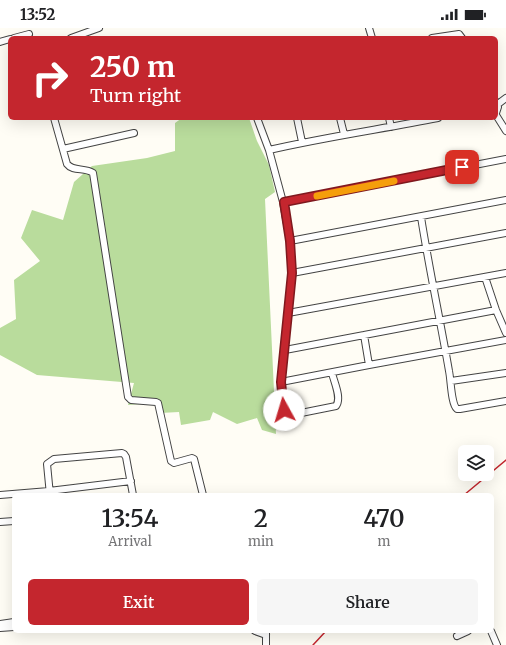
<!DOCTYPE html>
<style>
body{margin:0;font-family:Merriweather,serif;background:#f6f6f6;color:#202124;height:100vh;display:flex;flex-direction:column;font-size:15px;white-space:nowrap}
*{box-sizing:border-box;margin:0}
p{font-size:13px;color:#757577}
.icon{flex:none;width:22px;height:22px;fill:none;stroke:currentColor;stroke-width:2;stroke-linecap:round;stroke-linejoin:round}
.map{position:relative;flex:1;overflow:hidden}
.drawer{position:absolute;left:12px;top:465px;width:482px;height:140px;display:flex;flex-direction:column;background:#fff;border-radius:6px;box-shadow:0 4px 16px #0002}
.drawer>*{flex:none}
.top-card{position:absolute;left:8px;top:8px;width:490px;height:84px;border-radius:6px;box-shadow:0 4px 16px #0002;background:#c4262e;color:#fff;overflow:hidden}
.controls{position:absolute;left:458px;top:417px;display:grid;gap:8px}
.controls a{display:grid;place-items:center;width:36px;height:36px;border-radius:6px;background:#fff;box-shadow:0 4px 16px #0002;font-size:20px}
.pin{position:absolute;display:grid;place-items:center;width:34px;height:34px;color:#fff;margin:-17px;border-radius:8px;box-shadow:0 2px 6px #0006}
.me{position:absolute;width:44px;margin:-22px;rotate:354deg;stroke-linejoin:round;filter:drop-shadow(0 0 3px #0008)}
.turn{display:flex;align-items:center;gap:14px;height:84px;padding:0 16px;font-size:18px}
.turn .icon{width:52px;height:52px;stroke-width:2.5}
.turn b{display:block;font-size:28px;line-height:34px}
.eta{display:flex;justify-content:space-evenly;align-items:center;height:68px;text-align:center}
.eta b{font-size:24px;font-weight:600;line-height:28px}
.primary-button{display:flex;gap:8px;margin-top:auto;padding:8px 16px}
.primary-button a{flex:1;height:46px;border-radius:6px;background:#c4262e;color:#fff;font-size:16px;font-weight:600;line-height:46px;text-align:center}
.primary-button a+a{background:#f6f6f6;color:#202124}
.status{display:flex;justify-content:space-between;align-items:center;height:28px;padding:0 20px;background:#fff;direction:ltr}
.status svg{height:11px;fill:currentColor}
.map>svg:first-child{display:block}
.forest{fill:#b9dc9c}
.lines{fill:none;stroke-linecap:round;stroke-linejoin:round}
.minor-casing{stroke:#444;stroke-width:8}
.minor{stroke:#fff;stroke-width:6}
.rail{stroke:#c4262e;stroke-width:1.5}
.route-casing{stroke:#7f191e;stroke-width:10}
.route{stroke:#c4262e;stroke-width:7}
.slow{stroke:#f59e0b;stroke-width:7}
</style>
<div class="status"><b>13:52</b><svg viewBox="0 0 49 12"><path d="M0 12V9h3v3zM5 12V6h3v6zM10 12V3h3v9zM15 12V0h3v12zM26 1h20v11H26zM47 4h2v5h-2z"/></svg></div>
<div class="map">
<svg width="506" height="617" viewBox="0 0 506 617">
<rect width="100%" height="100%" fill="#fffdf5"/>
<path class="forest" d="M182,90h67l8,23 12,24 6,27 -10,7 11,235 -14,-4 -5,-12 -20,6 -24,-12 -3,8 -29,5 -2,-13 -19,1 -4,-10 -28,2 6,-22 -97,-8 -37,-20v-27l16,-9 -2,-39 26,-19 -19,-23 11,-28 31,10 11,-38 18,-16 55,-8 28,-7v-28z"/>
<g class="lines">
<defs>
<path id="minor" d="M369,0l3,10
M14,10l15,-4
M71,10l28,-10
M432,10l27,-4 3,4
M0,14l10,-3
M496,74l2,5 -2,6
M498,76l8,-6
M496,87l10,16
M54,90l13,46c6,8 18,3 26,9l35,224 3,3 25,2 2,1 13,58 3,2 18,-5 2,1 9,36
M257,90l12,32 14,52 7,39 2,32 -11,109 4,30 6,3 45,-9c6,-8 -2,-24 -4,-33
M297,90l5,24
M340,90l4,16
M389,90l2,9
M63,121l71,-16
M269,122c56,-13 113,-21 169,-32
M283,174l223,-43
M421,189c8,51 19,102 28,154 2,9 2,33 8,38h3l46,-8
M290,213l216,-41
M292,245l214,-40
M485,249l11,33 10,23
M288,285l218,-40
M364,307l5,30
M285,322l211,-40
M451,353l55,-8
M281,354l88,-17 137,-25
M0,467l49,-4 82,-10
M50,467l-3,-31 7,-5 68,-6 2,1 2,3 7,38
M0,494l14,-1
M0,596l14,-2
M0,600l14,-1
M255,603l11,4
M266,603v14
M491,603l6,14
M457,608l11,-5"/>
</defs>
<use href="#minor" class="minor-casing"/>
<use href="#minor" class="minor"/>
<path class="rail" d="M464,467l42,-35
M313,617l13,-14"/>
</g>
<g class="lines">
<defs>
<path id="route" d="M284,382l-3,-28 11,-109 -2,-32 -6,-39 178,-35"/>
</defs>
<use href="#route" class="route-casing"/>
<use href="#route" class="route"/>
<path class="slow" d="M317,168l77,-15"/>
</g>
</svg>
<div class="controls">
<a><svg class="icon" aria-label="layers" viewBox="0 0 24 24"><path d="M12 4l9 5-9 5-9-5zM3 14l9 5 9-5"/></svg></a>
</div>
<div class="pin" style="left:462px;top:139px;background:#d93025"><svg class="icon" aria-label="arrive" viewBox="0 0 24 24"><path d="M6 21V4h12l-3 4 3 4H6"/></svg></div>
<svg class="me" style="left:284px;top:382px" viewBox="-20 -20 40 40"><circle r="19" fill="#fff"/><path d="M0-13L10 11 0 6-10 11z" fill="#c4262e"/></svg>
<div class="top-card">
<div class="turn"><svg class="icon" aria-label="right" viewBox="0 0 24 24"><path d="M7 20v-9h11M14 6l5 5-5 5"/></svg><div><b>250 m</b>Turn right</div></div>
</div>
<section class="drawer">
<div class="eta">
<div><b>13:54</b><p>Arrival</p></div>
<div><b>2</b><p>min</p></div>
<div><b>470</b><p>m</p></div>
</div>
<div class="primary-button"><a>Exit</a><a>Share</a></div>
</section>
</div>
